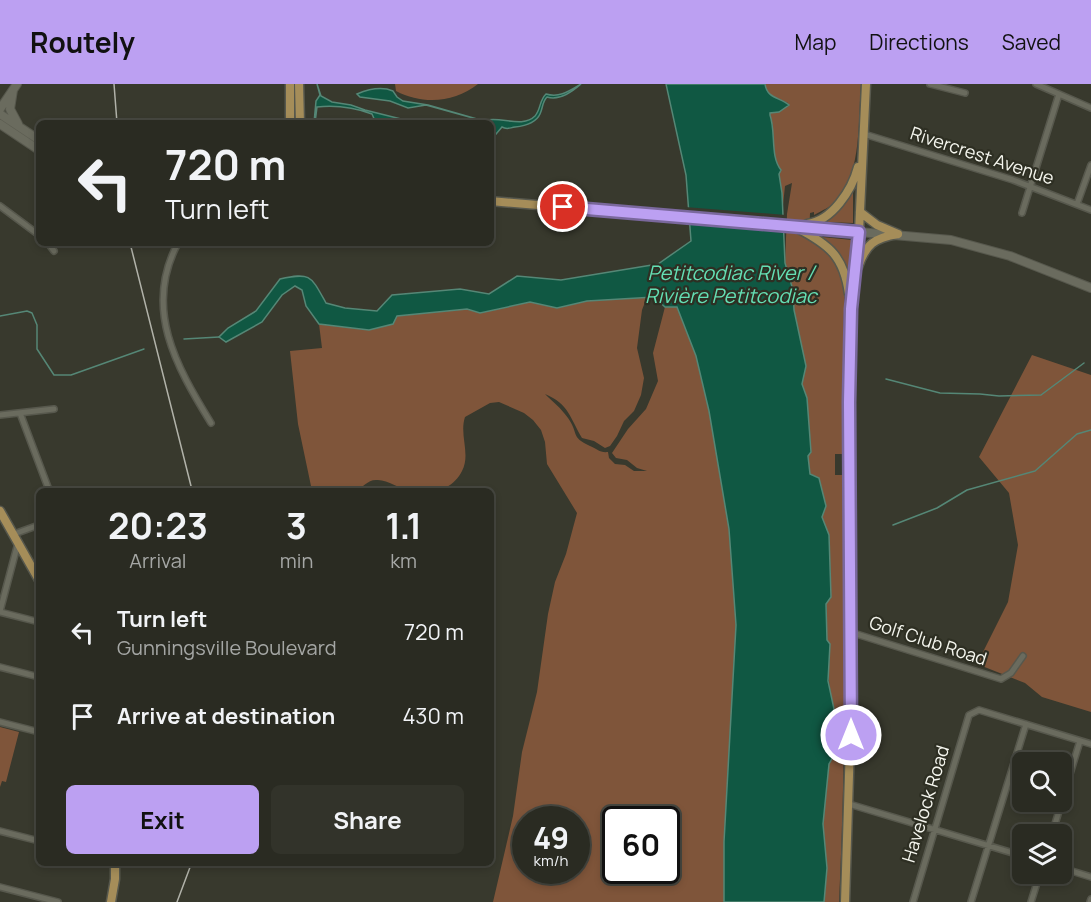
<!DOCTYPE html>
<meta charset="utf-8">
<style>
body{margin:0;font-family:Manrope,sans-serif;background:#32332a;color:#f1f3f6;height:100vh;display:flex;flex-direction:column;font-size:22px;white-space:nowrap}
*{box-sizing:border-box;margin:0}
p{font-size:20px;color:#a5a7a5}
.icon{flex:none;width:33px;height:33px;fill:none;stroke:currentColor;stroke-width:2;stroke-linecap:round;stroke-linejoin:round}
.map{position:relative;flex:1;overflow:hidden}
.side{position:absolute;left:36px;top:404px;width:458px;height:378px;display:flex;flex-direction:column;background:#2a2b22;border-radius:9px;box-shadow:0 3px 9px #0003,0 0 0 2px #464740}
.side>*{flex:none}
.banner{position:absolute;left:36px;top:36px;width:458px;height:126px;border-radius:9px;box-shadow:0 3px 9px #0003,0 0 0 2px #464740;background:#2a2b22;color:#f1f3f6;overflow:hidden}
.tools{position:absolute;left:1012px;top:668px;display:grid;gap:12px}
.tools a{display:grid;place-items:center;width:60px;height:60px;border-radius:9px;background:#2a2b22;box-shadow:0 3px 9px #0003,0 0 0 2px #464740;font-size:30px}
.speed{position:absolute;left:512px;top:722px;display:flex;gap:12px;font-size:30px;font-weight:700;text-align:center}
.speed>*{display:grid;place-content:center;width:78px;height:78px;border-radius:50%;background:#2a2b22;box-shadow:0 3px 9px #0003,0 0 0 2px #464740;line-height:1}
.speed small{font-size:15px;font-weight:400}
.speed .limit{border:3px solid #111;border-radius:9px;background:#fff;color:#111}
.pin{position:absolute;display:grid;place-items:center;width:51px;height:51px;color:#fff;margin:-26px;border:3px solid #fff;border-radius:50%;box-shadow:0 2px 6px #0007}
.me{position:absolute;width:66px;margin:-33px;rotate:0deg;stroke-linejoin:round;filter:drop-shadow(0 0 4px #0008)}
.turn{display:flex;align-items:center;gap:21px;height:126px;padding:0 30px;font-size:27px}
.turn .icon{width:78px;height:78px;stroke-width:2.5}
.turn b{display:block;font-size:42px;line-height:51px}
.eta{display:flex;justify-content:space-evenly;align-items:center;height:102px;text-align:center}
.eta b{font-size:36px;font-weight:700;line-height:42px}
.button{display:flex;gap:12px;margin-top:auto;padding:12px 30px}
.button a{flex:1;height:69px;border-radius:9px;background:#bca0f2;color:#111;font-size:24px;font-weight:700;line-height:69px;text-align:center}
.button a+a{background:#32332a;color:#f1f3f6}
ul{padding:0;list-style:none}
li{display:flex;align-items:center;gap:18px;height:84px;padding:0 30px}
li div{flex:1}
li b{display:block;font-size:22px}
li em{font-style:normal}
header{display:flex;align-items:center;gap:36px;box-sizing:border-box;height:84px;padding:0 30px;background:#bca0f2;color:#111}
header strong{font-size:28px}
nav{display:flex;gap:33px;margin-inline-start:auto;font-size:21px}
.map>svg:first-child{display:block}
.green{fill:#7f553a;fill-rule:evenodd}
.water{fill:#105843;stroke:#558776;stroke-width:1.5}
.pier{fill:#38392d}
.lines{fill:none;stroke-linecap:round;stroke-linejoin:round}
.stream{stroke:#558776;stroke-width:1.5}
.street-casing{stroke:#57584d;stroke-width:8}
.secondary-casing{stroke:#57584d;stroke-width:10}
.primary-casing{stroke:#57584d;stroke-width:11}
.street{stroke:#6a6b5e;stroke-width:5}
.secondary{stroke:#6a6b5e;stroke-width:8}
.primary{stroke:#a58d59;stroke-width:8}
.rail{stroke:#b1b2a9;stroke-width:1.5}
.route-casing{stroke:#7a689d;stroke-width:15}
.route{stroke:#bca0f2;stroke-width:10}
.labels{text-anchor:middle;stroke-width:4.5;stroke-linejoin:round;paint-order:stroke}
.street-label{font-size:18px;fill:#f5f6ee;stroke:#2e2f23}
.water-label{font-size:20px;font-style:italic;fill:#64dfb4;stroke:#2e2f23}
</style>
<header>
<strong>Routely</strong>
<nav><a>Map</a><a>Directions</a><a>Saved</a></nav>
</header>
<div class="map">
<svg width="1091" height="818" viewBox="0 0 1091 818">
<rect width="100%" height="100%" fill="#38392d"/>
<path class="green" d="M395,0h83c-24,19 -55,21 -82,7z
M765,0h96c-3,35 1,87 -23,115 -7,8 -15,11 -24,16v-3l-4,1 -1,24 13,8 17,21 6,24 -2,41v123h-8v21h8c2,143 3,285 -4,427h-15l3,-34 -4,-44 6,-60c13,-24 2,-57 0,-83 -1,-12 1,-25 1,-37l-3,-4 -1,-37 5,-6 -2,-62 -7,-18 4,-11 -7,-28 -9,-4 -2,-18 -1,-57 -5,-15 4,-18 -12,-56 -1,-20 -8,-27 2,-49 5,-31 -7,3 -2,19 -4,-31 2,-4c-11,-13 -5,-38 -11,-55v-2l9,-2 9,-8c-11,-6 -22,-5 -23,-19z
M853,108v31l-26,-1z
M822,153l30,3 -3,37 -28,-39z
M647,213l-5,13 -5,38 7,30 -3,17 -7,16 -10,10 -7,15 -7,10 -5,2 -11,-7 -12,-3c-12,-20 -13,-34 -37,-44 8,8 16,14 23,24 11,15 2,19 22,28 7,3 10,7 18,6l1,6 6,6 10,1 9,6h13l-10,-3 -10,-8 -11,-2 -4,-5 16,-24 18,-20 12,-28 -5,-28 12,-46h12l19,49 13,55 20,118 8,96 -13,217v60h-231l20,-86 9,-64 15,-60 11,-78 7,-32 11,-28 11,-41 -30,-49 -2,-22 -4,-12 -8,-10 -9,-7 -25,-11 -9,1 -25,14c-6,18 6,37 -3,54 -10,20 -31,23 -52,19 -12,-1 -22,-11 -34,-10 -9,0 -13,8 -20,10 -12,4 -29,0 -41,0l-4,-4 -13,-62 -8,-73 32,-3 -3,-24 50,6 24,-6 4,-8 70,-7 13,4 50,-11 27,6 29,-7zM525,735h51v51h-51zM615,735h51v51h-51z
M1032,271l59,20v337l-49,-15 -17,-14 -48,-19 31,-62 10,-57 -9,-52 -30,-36z
M0,643l19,5 -13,50 -4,-1 -2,6z"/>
<path class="water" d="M317,0l4,12 11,6 19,3 14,5 52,13h-41l-4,-9c-19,-7 -35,-9 -55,-7l-2,16h-1l2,-22 4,-6z
M581,0c-9,8 -22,17 -34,13 -5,5 -4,11 -7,17 -4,9 -16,12 -25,13 -6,1 -8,3 -13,0l-11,13v-6l4,-5 -4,-6 -65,-18 -18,3 -18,-7 -30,-4 -3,-3c12,-5 24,-8 36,-3l4,6 6,4 25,4 56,16c14,-6 38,8 51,-5 6,-7 4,-15 11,-22 14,4 23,-3 35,-10z
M666,0h99c2,15 15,13 24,21l-10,7 -9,1v2c6,17 0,42 11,55l-2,4 3,19 3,70 8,27 1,20 12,56 -4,18 5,14 4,54 -3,4 2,18 9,4 7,28 -4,11 7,18 2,62 -5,7 1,36 3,4 -2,37 6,28v46l-5,9 -6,60 4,44 -3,34h-100v-60l12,-217 -7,-96 -20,-118 -13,-55 -19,-49h-12l-11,-10 -67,4 -30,7 -27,-6 -50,11 -13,-4 -70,7 -4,8 -24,6 -50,-6 -13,-18 -4,-16 -7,-4 -13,9 -20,27 -36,20 -7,-5 9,-9 28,-17 24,-32c31,-7 31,-3 46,24l19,5 32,3 15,-16 68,-6 29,5 28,-18 44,4 97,-16 33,-23 -5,-66z"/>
<path class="pier" d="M685,123l101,8 1,17 -100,-9z"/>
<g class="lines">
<path class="stream" d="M0,232l27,-5 5,2 5,12v24l17,26h17l73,-26
M184,255l35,-2
M886,295l54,14 40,1 19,2 42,-1 43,-32
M893,441l44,-17 30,-18 68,-19 42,-37 14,-4"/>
<defs>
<path id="street" d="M930,0l35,9
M1036,0l55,24
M864,50l149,46 78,30
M1077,120l14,-39
M0,122l39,29
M1022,129l37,-119
M48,159l6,8
M178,159c-35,65 -2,123 33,180
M20,329l29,77
M0,331l54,-6
M14,450l25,-9
M0,527l18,-68
M0,528l39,10
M850,548l151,47 10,-6 12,-17
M0,583l39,10
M0,638l39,10
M1062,716l18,-59
M849,720l174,52
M0,747l39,10
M1052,750l10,-33
M1062,784l29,9
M0,803l58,15
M913,818l56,-187 10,-5 112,34
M971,818l55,-178
M1031,818l9,-29
M1090,818l1,-3"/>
<path id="secondary" d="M13,6l-3,19 8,15
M0,25l17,-25
M0,30l39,26
M0,40l39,26
M859,148l92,8 59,16 81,32"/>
<path id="primary" d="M290,0v39
M299,0l1,39
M490,117l369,31
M860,128l17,13 21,9
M807,140c25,-3 45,-34 51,-57
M797,144c33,17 47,29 52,66
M858,183c8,-23 16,-29 40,-33
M0,427l39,69
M111,818l4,-23v-17
M845,818l6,-190 -3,-310 3,-93 8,-77 7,-148"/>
</defs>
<use href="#street" class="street-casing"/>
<use href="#secondary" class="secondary-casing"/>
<use href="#primary" class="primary-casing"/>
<use href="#street" class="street"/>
<use href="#secondary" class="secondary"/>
<use href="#primary" class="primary"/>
<path class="rail" d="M114,0l3,39
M130,159l62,247
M177,818l15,-40"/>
</g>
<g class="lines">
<defs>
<path id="route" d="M563,123l296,25 -8,77 -2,93 2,333"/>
</defs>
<use href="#route" class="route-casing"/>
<use href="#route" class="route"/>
</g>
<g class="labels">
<g class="street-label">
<text transform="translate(982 72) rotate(18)" y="6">Rivercrest Avenue</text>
<text transform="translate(928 557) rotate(18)" y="6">Golf Club Road</text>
<text transform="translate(926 720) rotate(-73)" y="6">Havelock Road</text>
</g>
<g class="water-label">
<text x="731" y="196">Petitcodiac River /<tspan x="731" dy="23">Rivière Petitcodiac</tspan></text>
</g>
</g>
</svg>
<div class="tools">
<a><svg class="icon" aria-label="search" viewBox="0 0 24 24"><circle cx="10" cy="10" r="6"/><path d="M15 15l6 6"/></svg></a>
<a><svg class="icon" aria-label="layers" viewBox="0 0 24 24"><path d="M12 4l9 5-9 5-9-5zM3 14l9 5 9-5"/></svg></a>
</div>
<div class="speed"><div>49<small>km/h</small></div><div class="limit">60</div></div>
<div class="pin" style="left:563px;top:123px;background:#d93025"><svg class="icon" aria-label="arrive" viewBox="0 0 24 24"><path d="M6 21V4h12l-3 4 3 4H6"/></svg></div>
<svg class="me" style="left:851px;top:651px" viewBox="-20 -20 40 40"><circle r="17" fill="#bca0f2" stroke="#fff" stroke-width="3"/><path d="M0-11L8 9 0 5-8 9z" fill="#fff"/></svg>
<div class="banner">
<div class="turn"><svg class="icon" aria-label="left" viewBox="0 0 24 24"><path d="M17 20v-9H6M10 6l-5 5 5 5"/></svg><div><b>720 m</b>Turn left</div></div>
</div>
<section class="side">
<div class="eta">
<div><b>20:23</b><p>Arrival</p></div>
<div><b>3</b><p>min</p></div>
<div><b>1.1</b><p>km</p></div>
</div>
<ul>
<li><svg class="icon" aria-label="left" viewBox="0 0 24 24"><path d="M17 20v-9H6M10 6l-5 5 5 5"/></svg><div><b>Turn left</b><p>Gunningsville Boulevard</p></div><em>720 m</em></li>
<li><svg class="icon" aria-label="arrive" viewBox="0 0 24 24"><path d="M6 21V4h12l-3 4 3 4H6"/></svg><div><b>Arrive at destination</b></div><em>430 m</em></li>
</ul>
<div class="button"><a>Exit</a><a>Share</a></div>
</section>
</div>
